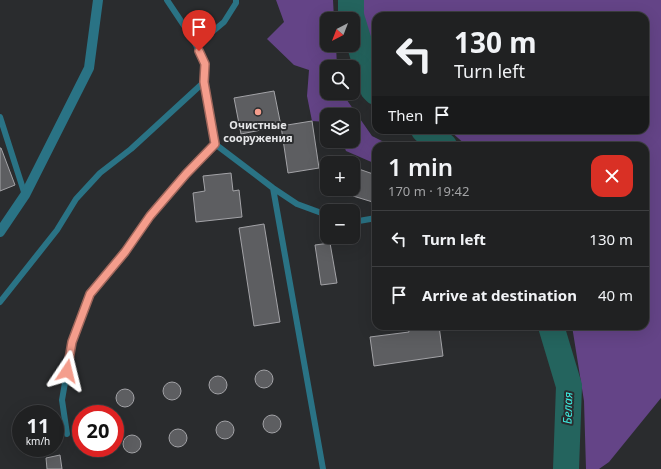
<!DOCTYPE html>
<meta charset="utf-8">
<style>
body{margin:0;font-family:"Noto Sans",sans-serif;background:#28292a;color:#f1f3f6;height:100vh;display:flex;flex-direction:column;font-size:15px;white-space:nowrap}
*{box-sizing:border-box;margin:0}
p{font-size:13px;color:#a2a3a5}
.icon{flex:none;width:22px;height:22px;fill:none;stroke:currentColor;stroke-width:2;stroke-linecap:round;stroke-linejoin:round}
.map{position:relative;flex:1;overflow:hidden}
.details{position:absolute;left:372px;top:142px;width:277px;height:188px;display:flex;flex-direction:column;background:#202122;border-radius:12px;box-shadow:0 4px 16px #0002,0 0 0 1px #3d3e40}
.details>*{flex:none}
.banner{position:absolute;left:372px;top:12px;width:277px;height:122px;border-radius:12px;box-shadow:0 4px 16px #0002,0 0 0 1px #3d3e40;background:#202122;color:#f1f3f6;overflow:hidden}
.needle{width:26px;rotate:222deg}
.controls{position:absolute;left:320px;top:12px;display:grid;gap:8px}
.controls a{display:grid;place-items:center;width:40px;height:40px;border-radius:8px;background:#202122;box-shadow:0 4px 16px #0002,0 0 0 1px #3d3e40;font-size:20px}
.speed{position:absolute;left:12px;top:405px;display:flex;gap:8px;font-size:20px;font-weight:700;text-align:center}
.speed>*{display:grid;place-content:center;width:52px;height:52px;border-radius:50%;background:#202122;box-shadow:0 4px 16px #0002,0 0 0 1px #3d3e40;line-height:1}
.speed small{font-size:10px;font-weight:400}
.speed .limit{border:6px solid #d22;background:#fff;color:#111}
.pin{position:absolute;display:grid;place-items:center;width:34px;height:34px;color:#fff;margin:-41px -17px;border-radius:50% 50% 50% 0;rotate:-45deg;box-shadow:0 0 4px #0007}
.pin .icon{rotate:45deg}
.me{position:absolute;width:44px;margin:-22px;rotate:10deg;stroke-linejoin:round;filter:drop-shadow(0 0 3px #0008)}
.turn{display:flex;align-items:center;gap:14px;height:84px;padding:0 16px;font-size:18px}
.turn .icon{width:52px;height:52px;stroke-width:2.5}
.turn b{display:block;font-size:28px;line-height:34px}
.then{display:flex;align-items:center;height:38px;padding:0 16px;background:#0003;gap:8px;font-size:15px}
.round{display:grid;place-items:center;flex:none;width:42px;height:42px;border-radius:12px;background:#28292a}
.overview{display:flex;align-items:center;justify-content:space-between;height:68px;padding:0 16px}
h1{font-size:24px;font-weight:600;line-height:30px}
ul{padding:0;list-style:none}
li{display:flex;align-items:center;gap:12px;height:56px;padding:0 16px;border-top:1px solid #3d3e40}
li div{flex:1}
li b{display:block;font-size:15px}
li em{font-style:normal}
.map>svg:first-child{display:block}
.forest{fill:#644487}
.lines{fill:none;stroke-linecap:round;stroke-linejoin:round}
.river{stroke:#24645e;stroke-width:26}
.building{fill:#5d5e61;stroke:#a3a3a7}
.service{stroke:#2a7385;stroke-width:6}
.minor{stroke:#2a7385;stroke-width:10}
.route-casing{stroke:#9f665b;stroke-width:10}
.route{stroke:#f49d8c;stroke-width:7}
.poi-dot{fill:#f49d8c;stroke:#2a2c2e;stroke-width:1.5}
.labels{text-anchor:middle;stroke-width:4;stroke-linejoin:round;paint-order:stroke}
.poi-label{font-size:11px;font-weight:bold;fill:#e5e6e8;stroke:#2a2c2e}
.water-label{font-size:12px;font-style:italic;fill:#3defe2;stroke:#2a2c2e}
</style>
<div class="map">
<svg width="661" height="469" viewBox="0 0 661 469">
<rect width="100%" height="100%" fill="#2a2c2e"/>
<path class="forest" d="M276,0h57l1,19h-7v26h9l1,22h-10v26h15l30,43 20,10h-16v18l-30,-13 -4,-10h11v-26h-26v7l-15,-1 -5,-25 2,-26 -15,-5 -27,-26 17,-17z
M364,0h297v398l-52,64 -10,7h-13l-2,-68 -12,-75h73v-180h-178l-18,-16h196v-114h-269v38l-14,-40z"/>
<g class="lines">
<path class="river" d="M351,0v15l1,4
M353,22l20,67 3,3
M424,130l20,16
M551,326l18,60 -3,83"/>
</g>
<path class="building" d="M274,91l7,35 -40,8 -7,-36z
M312,121l7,47 -31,5 -7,-47z
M0,148h1l14,37 -15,6z
M353,167l23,8v28l-23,-7z
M231,173l2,18 6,-1 3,27 -46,5 -3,-29 12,-2 -2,-15z
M264,224l16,98 -26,4 -15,-98z
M330,243l7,40 -16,2 -6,-40z
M408,326h31l4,30 -69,10 -4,-29 39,-5z
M255 379a9 9 0 1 1 18 0a9 9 0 1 1-18 0Z
M209 385a9 9 0 1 1 18 0a9 9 0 1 1-18 0Z
M163 391a9 9 0 1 1 18 0a9 9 0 1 1-18 0Z
M116 398a9 9 0 1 1 18 0a9 9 0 1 1-18 0Z
M263 424a9 9 0 1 1 18 0a9 9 0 1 1-18 0Z
M216 430a9 9 0 1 1 18 0a9 9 0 1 1-18 0Z
M169 438a9 9 0 1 1 18 0a9 9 0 1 1-18 0Z
M123 444a9 9 0 1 1 18 0a9 9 0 1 1-18 0Z
M60,455l2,14h-15l-1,-11z"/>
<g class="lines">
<path class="service" d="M167,0l26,39 12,25 -1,18 11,62 58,44 24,16 30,11
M193,39l19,-7 12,-10 12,-19v-3
M0,117l25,78
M273,188l50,281
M353,222l23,-4
M0,302l57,-72 19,-31 24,-26 31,-24 73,-67
M67,434l-5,-34 10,-58 19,-48 34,-42 25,-36 37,-42 28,-30"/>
<path class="minor" d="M0,232l25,-37 64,-127 9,-68"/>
</g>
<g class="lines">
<defs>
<path id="route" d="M67,371l5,-29 18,-48 35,-42 25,-36 36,-42 29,-30 -11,-62 1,-18 -6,-13"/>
</defs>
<use href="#route" class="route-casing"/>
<use href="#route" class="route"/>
</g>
<circle class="poi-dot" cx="258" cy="112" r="4"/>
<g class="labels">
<g class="poi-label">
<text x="258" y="129">Очистные<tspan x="258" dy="13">сооружения</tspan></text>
</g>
<g class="water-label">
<text transform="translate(568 408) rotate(-88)" y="4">Белая</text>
</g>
</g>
</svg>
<div class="controls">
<a><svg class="needle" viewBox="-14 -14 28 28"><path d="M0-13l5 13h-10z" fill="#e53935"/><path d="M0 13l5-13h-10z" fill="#a2a3a5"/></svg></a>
<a><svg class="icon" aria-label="search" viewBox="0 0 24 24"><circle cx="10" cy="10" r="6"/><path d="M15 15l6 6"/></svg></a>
<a><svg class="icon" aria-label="layers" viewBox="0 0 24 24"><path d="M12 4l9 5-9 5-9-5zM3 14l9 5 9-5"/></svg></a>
<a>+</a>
<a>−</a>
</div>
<div class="speed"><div>11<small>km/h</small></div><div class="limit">20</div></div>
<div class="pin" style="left:199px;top:51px;background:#d93025"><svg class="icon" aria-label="arrive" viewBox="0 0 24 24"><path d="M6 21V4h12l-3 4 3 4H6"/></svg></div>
<svg class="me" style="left:67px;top:371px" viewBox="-20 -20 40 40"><path d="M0-17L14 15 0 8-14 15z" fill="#f49d8c" stroke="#fff" stroke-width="4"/></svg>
<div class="banner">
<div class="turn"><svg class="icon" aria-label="left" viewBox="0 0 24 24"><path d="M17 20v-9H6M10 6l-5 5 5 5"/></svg><div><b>130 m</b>Turn left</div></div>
<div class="then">Then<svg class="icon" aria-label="arrive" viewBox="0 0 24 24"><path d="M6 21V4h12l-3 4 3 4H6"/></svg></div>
</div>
<section class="details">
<div class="overview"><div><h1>1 min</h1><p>170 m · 19:42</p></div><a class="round" style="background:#d93025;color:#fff"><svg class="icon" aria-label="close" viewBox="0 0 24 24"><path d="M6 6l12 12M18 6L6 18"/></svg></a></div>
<ul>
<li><svg class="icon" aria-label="left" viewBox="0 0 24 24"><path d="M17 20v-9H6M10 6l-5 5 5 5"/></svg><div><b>Turn left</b></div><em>130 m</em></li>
<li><svg class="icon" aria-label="arrive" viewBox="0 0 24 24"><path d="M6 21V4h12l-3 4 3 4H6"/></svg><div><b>Arrive at destination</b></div><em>40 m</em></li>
</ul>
</section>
</div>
